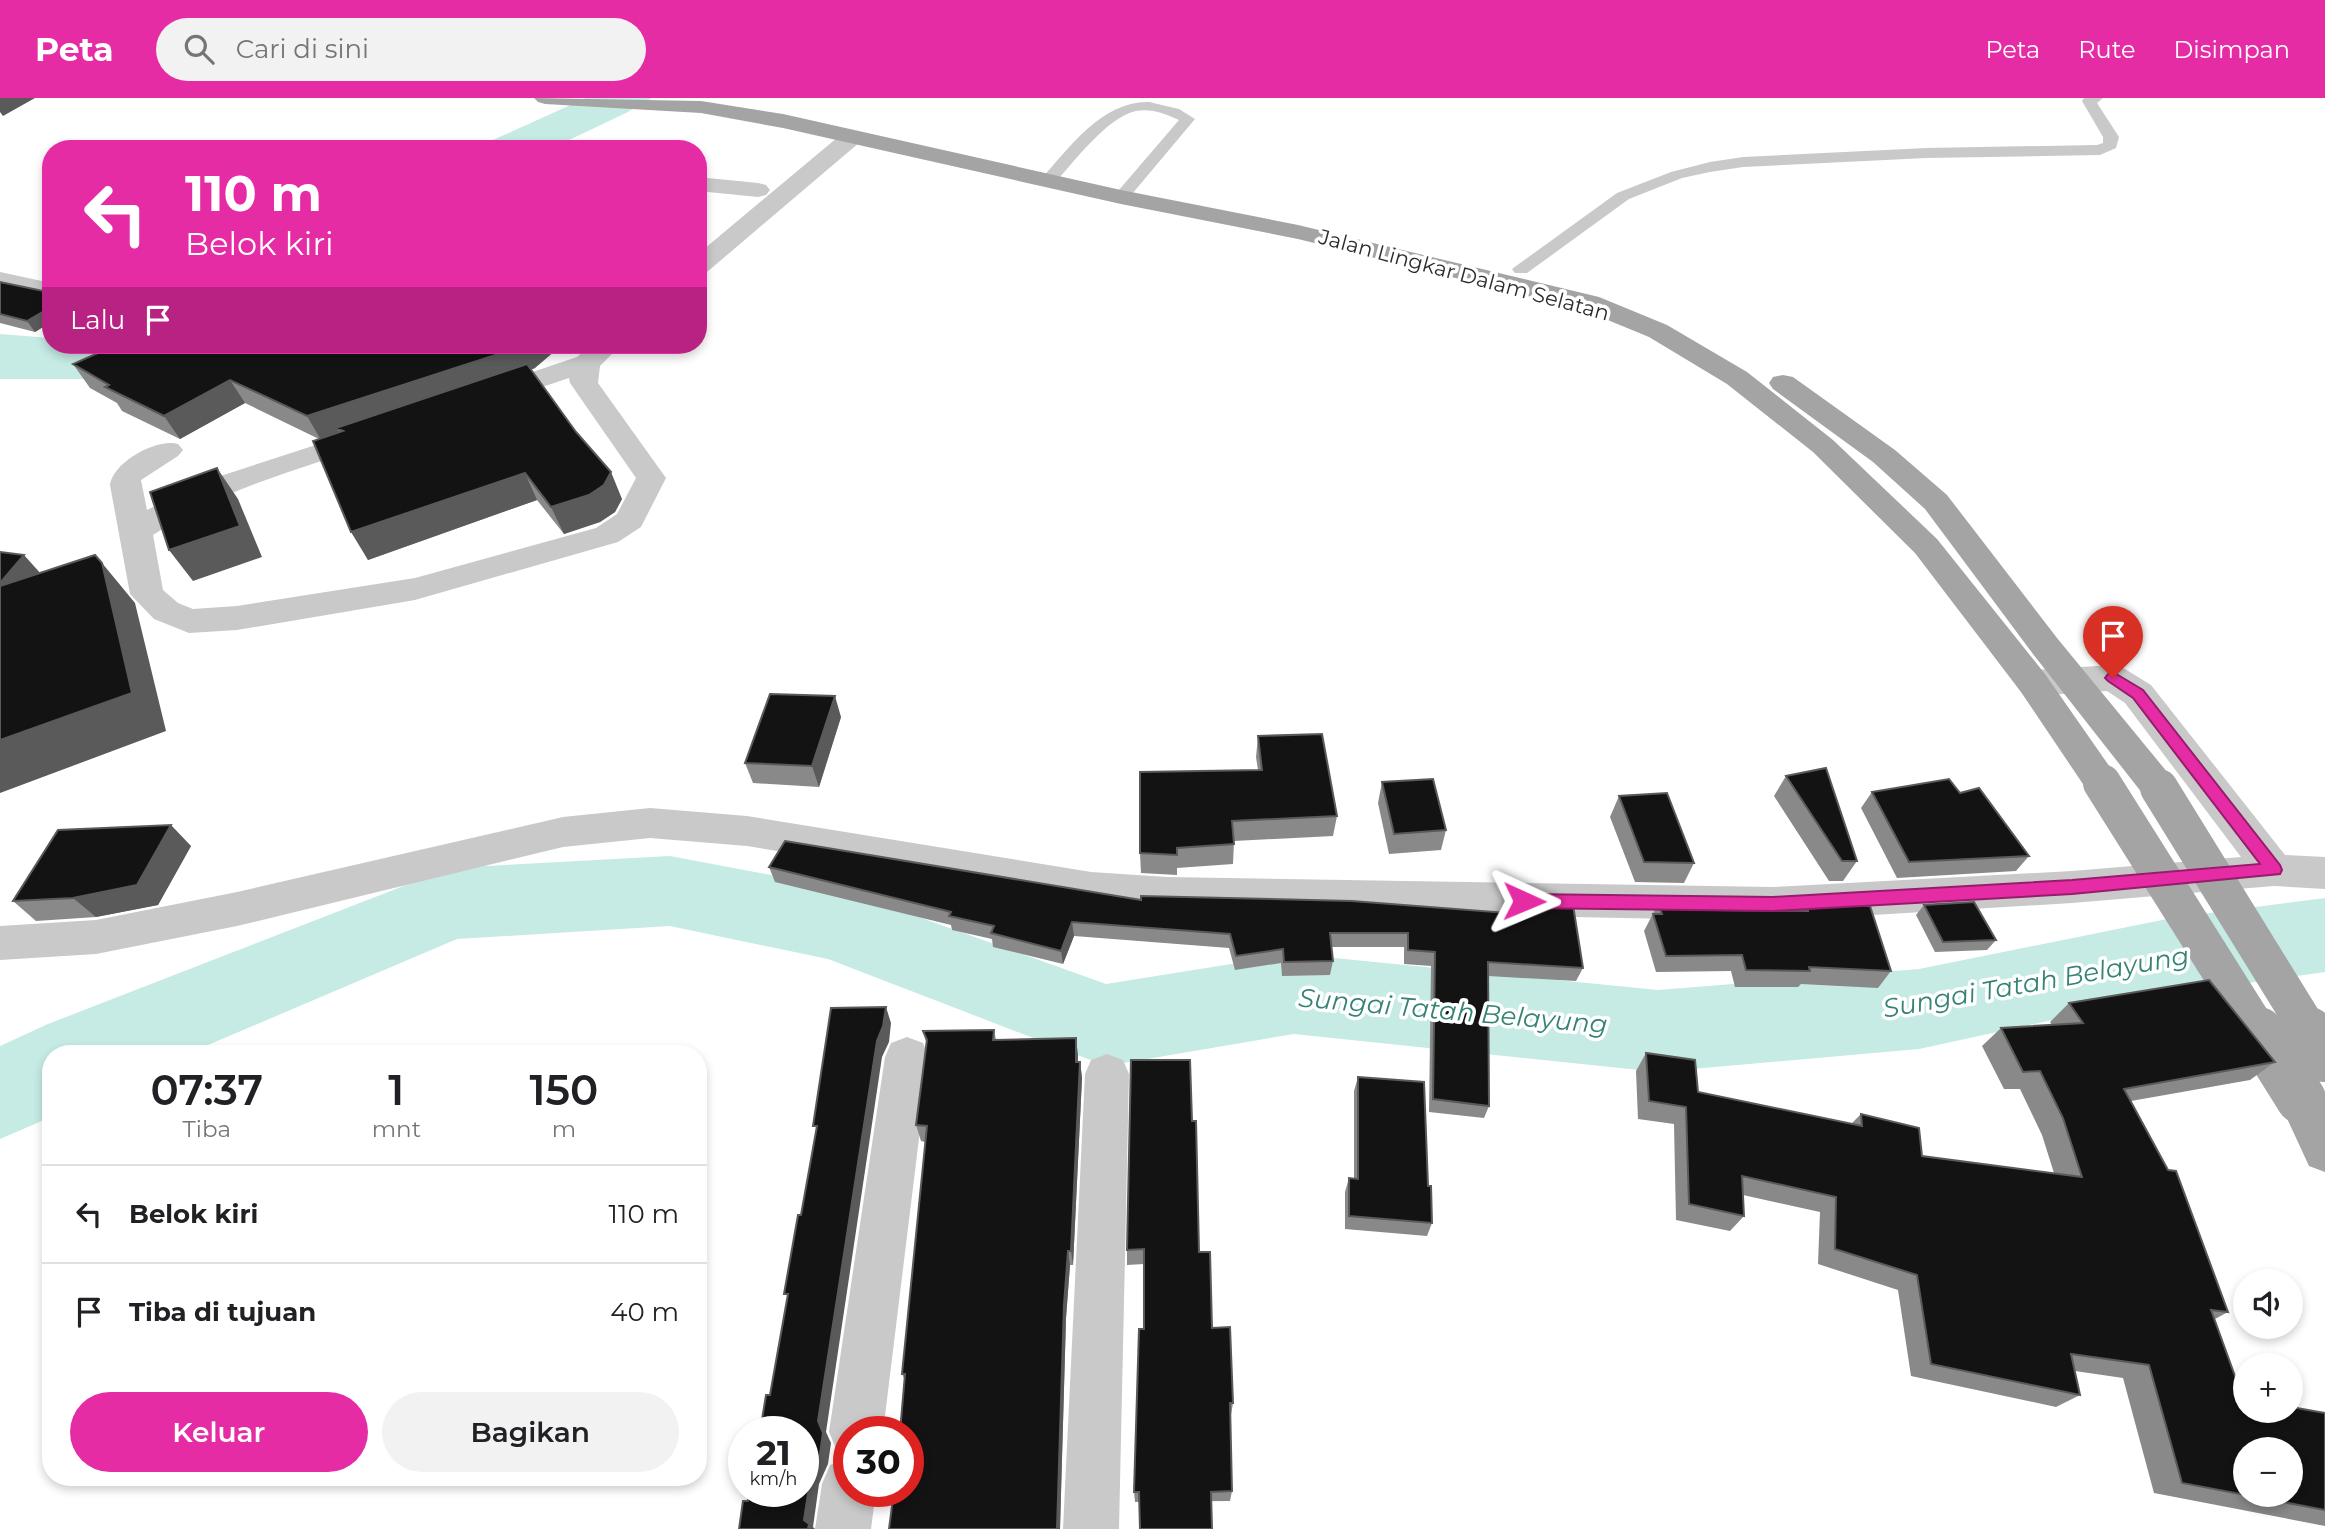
<!DOCTYPE html>
<html lang="id">
<meta charset="utf-8">
<style>
body{margin:0;font-family:Montserrat,sans-serif;background:#f2f2f2;color:#202124;height:100vh;display:flex;flex-direction:column;font-size:26px;white-space:nowrap}
*{box-sizing:border-box;margin:0}
p{font-size:23px;color:#757577}
.icon{flex:none;width:38px;height:38px;fill:none;stroke:currentColor;stroke-width:2;stroke-linecap:round;stroke-linejoin:round}
.map{position:relative;flex:1;overflow:hidden}
.panel{position:absolute;left:42px;top:947px;width:665px;height:441px;display:flex;flex-direction:column;background:#fff;border-radius:28px;box-shadow:0 4px 10px #0003}
.panel>*{flex:none}
.hud{position:absolute;left:42px;top:42px;width:665px;height:214px;border-radius:28px;box-shadow:0 4px 10px #0003;background:#e62ca4;color:#fff;overflow:hidden}
.tools{position:absolute;left:2233px;top:1171px;display:grid;gap:14px}
.tools a{display:grid;place-items:center;width:70px;height:70px;border-radius:50%;background:#fff;box-shadow:0 4px 10px #0003;font-size:35px}
.speed{position:absolute;left:728px;top:1318px;display:flex;gap:14px;font-size:35px;font-weight:700;text-align:center}
.speed>*{display:grid;place-content:center;width:91px;height:91px;border-radius:50%;background:#fff;box-shadow:0 4px 10px #0003;line-height:1}
.speed small{font-size:18px;font-weight:400}
.speed .limit{border:10px solid #d22;background:#fff;color:#111}
.pin{position:absolute;display:grid;place-items:center;width:60px;height:60px;color:#fff;margin:-72px -30px;border-radius:50% 50% 50% 0;rotate:-45deg;box-shadow:0 0 7px #0007}
.pin .icon{rotate:45deg}
.me{position:absolute;width:77px;margin:-38px;rotate:91deg;stroke-linejoin:round;filter:drop-shadow(0 0 5px #0008)}
.turn{display:flex;align-items:center;gap:24px;height:147px;padding:0 28px;font-size:32px}
.turn .icon{width:91px;height:91px;stroke-width:2.5}
.turn b{display:block;font-size:49px;line-height:60px}
.then{display:flex;align-items:center;height:66px;padding:0 28px;background:#0003;gap:14px;font-size:26px}
.eta{display:flex;justify-content:space-evenly;align-items:center;height:119px;text-align:center}
.eta b{font-size:42px;font-weight:600;line-height:49px}
.action{display:flex;gap:14px;margin-top:auto;padding:14px 28px}
.action a{flex:1;height:80px;border-radius:42px;background:#e62ca4;color:#fff;font-size:28px;font-weight:600;line-height:80px;text-align:center}
.action a+a{background:#f2f2f2;color:#202124}
ul{padding:0;list-style:none}
li{display:flex;align-items:center;gap:21px;height:98px;padding:0 28px;border-top:2px solid #e0e0e0}
li div{flex:1}
li b{display:block;font-size:26px}
li em{font-style:normal}
header{display:flex;align-items:center;gap:42px;box-sizing:border-box;height:98px;padding:0 35px;background:#e62ca4;color:#fff}
header strong{font-size:33px}
nav{display:flex;gap:38px;margin-inline-start:auto;font-size:24px}
.search{width:490px;height:63px;background:#f2f2f2;display:flex;align-items:center;gap:18px;box-sizing:border-box;padding:0 24px;border-radius:38px;color:#757577;font-size:26px}
.map>svg:first-child{display:block}
.water{fill:#c5ebe4}
.lines{fill:none;stroke-linecap:round;stroke-linejoin:round}
.river{fill:#c5ebe4;fill-rule:evenodd}
.lane{fill:#c9c9c9;fill-rule:evenodd}
.street{fill:#c9c9c9;fill-rule:evenodd}
.primary{fill:#a4a4a4;fill-rule:evenodd}
.primary-bridge-far1{stroke:#a4a4a4;stroke-width:38}
.primary-bridge{stroke:#a4a4a4;stroke-width:50}
.wall{fill:#898989}
.shaded-wall{fill:#5a5a5a}
.building{fill:#131313;stroke:#5a5a5a;stroke-width:2;fill-rule:evenodd}
.route{fill:#e62ca4;stroke:#961d6b;stroke-width:2}
.labels{text-anchor:middle;stroke-width:7;stroke-linejoin:round;paint-order:stroke}
.far-street-label{font-size:21px;fill:#2c2c2c;stroke:#fff}
.water-label{font-size:26px;font-style:italic;fill:#368274;stroke:#fff}
</style>
<header>
<strong>Peta</strong>
<div class="search"><svg class="icon" aria-label="search" viewBox="0 0 24 24"><circle cx="10" cy="10" r="6"/><path d="M15 15l6 6"/></svg>Cari di sini</div>
<nav><a>Peta</a><a>Rute</a><a>Disimpan</a></nav>
</header>
<div class="map">
<svg width="2325" height="1431" viewBox="0 0 2325 1431">
<rect width="100%" height="100%" fill="#fff"/>
<path class="water" d="M586,0h66l-26,15 -76,36h-77z
M0,246c34,21 70,7 107,1 17,-3 37,0 55,0l-52,24 -28,10h-82z"/>
<g class="lines">
<path class="river" d="M0,236l51,4v7h112c-32,46 -115,28 -163,25z
M670,758l165,31 271,97 188,-30 364,36 261,-21 253,-51 153,-20v74l-153,22 -253,55 -261,23 -364,-38 -188,32 -278,-107 -158,-33 -213,13 -270,115h-136v63l-51,22v-93l48,-22 402,-156z"/>
<path class="lane" d="M2084,0h19l-6,5 22,34 -3,11 -16,7 -174,3 -183,9 -33,5 -28,6 -53,21 -102,74h-12l-3,-4 105,-76 54,-21 39,-10 33,-5 183,-9 171,-3 6,-2v-6l-21,-36z
M1149,4l30,7 16,10 -68,81 -6,2 -8,-5 66,-77c-13,-6 -28,-12 -43,-9 -29,6 -63,52 -82,73h-12l-2,-3 2,-3c28,-31 60,-77 107,-76z"/>
<path class="street" d="M852,32l8,2 3,5 -3,5 -153,130 -9,3v-21l146,-122z
M698,79l60,6 8,2 4,5 -4,5 -8,2 -60,-6z
M0,174l51,11v16l-51,-11z
M591,247h30l-21,21 -2,17 68,95 -25,49 -23,15 -203,58 -178,30 -48,3 -35,-14 -24,-25 -20,-109c3,-23 47,-47 68,-41l5,6 -5,6 -37,24 6,30 61,-30 151,-49 10,-3 10,3 5,6 -5,6c-78,25 -157,46 -226,92l10,55 15,13 15,6 44,-3 178,-28 181,-50 21,-14 19,-36 -66,-95 -1,-5 -80,27 -10,-3 -4,-6 4,-6 98,-33z
M2113,567l12,4 26,16 134,170 40,2v32l-51,-3 -202,17 -299,18 -606,-12 -76,-5 -344,-58 -97,-8 -87,9 -326,79 -141,28 -96,6v-34l96,-6 141,-28 326,-75 87,-9 97,8 344,56 76,5 606,10 299,-16 169,-14 -116,-154 -18,-12 -74,5 -12,-4 -6,-9 6,-9 12,-4z
M907,939l16,6 6,14 -46,375h-34v24l-12,-5 -8,-19 56,-375 6,-14z
M1107,956l16,6 6,14 -10,455h-56l22,-455 6,-14z
M849,1359v34h27l-5,38h-56l7,-45 8,-19z"/>
<path class="primary" d="M534,0l167,3 82,13 338,76 177,35 301,72 68,28 80,47 86,68 104,99 108,135 76,109 -6,10 -13,4 -13,-4 -68,-101 -106,-139 -102,-101 -86,-68 -78,-47 -68,-28 -283,-70 -177,-35 -338,-76 -82,-15 -156,-9 -7,-2z
M1783,277l10,2 102,73 52,45 110,143 115,140 6,10 -6,10 -13,4 -13,-4 -113,-144 -108,-145 -52,-47 -100,-73 -4,-6 4,-6z
M2301,980l16,6 8,17v71l-16,-6 -31,-67 7,-15z"/>
<path class="primary-bridge-far1" d="M2102,685l158,251
M2159,690l152,246"/>
<path class="primary-bridge" d="M2259,934l42,67
M2309,934l16,25"/>
</g>
<path class="wall" d="M0,184l43,9 8,-3v34l-16,10 -35,-9z
M73,266l462,4 -4,2 91,129 -7,13 -15,10 -36,12 -27,-34 -169,60 -49,-121 -74,-36 -65,36 -58,-28 -5,-8 -27,-15z
M841,619l-22,70 -66,-4 -8,-20z
M1258,638l79,80 -4,20 -99,5 -1,23 -56,4v7l-36,-2 -1,-20 118,-83 -2,-13z
M1786,678l71,85 -14,20h-14l-55,-85z
M1382,684l64,48 -5,20 -52,4 -11,-51z
M1872,694l88,1 69,63 -13,15 -119,7 -36,-70z
M1619,698l75,67 -10,20 -49,-1 -25,-65z
M191,748l-33,59 -62,12 -60,4 -23,-20z
M769,769l372,33 374,13 4,-9 64,64 -7,13 -88,-5 1,130 -5,12 -55,-6 2,-146 -27,-2v-17h-73l2,14 -3,14 -48,1 -1,-13 -46,7 -6,-22 -155,-12 -11,28 -70,-17 -1,-8 -40,-9 -1,-5 -176,-43z
M1658,806l53,6 92,1 4,-6 84,66 -13,17 -77,-4 -3,3h-63l-4,-16 -75,1 -12,-41z
M1924,807l72,35 -9,10 -52,2 -19,-37z
M2069,905l206,59 -25,18 -119,21 97,211 -13,7 28,79 82,15v113l-171,-33 -31,-115 -48,-7 5,24 -24,12 -145,-31 -13,-86 -80,-26 2,-52 -77,-17 1,21 -14,15 -54,-11 -2,-96 -36,-5 -2,-48 10,-18 52,39 153,32 10,-10 61,42 132,17 -12,-38 -22,-46h-16l-22,-43 19,-18 51,-3 -2,-3z
M994,932l2,10 82,15v7h2l2,16 -9,187h-3l-4,53 -6,211h-171l19,-38 -3,-111 -3,-6 23,-232 -4,-1 -5,-16 10,-83 -3,-11z
M1358,979l70,109 4,37 -5,13 -82,-7v-37l4,-14 5,1v-88z
M1192,1023l7,131 13,76 21,75 -2,12h-1l2,76 -2,10 -95,1 -1,-10 10,-163v-65l-17,1v-15z"/>
<path class="shaded-wall" d="M0,0h35l-32,18 -3,-4z
M51,209v15l-16,10 -8,-11z
M526,247h36l-27,23 -191,64 -8,-4 4,5 -19,7 -14,-24z
M230,282l15,23 -65,36 -16,-23z
M217,370l21,31 24,58 -69,24 -24,-31z
M611,374l11,27 -7,13 -15,10 -36,12 -13,-27z
M525,375l12,27 -169,60 -17,-28z
M24,457l35,39 -59,-4v-7z
M102,465l33,40 31,128 -166,62v-53z
M835,598l6,21 -22,70 -7,-21z
M171,727l20,21 -33,59 -62,12 -23,-19z
M1072,824l2,14 -11,28 -2,-13z
M886,909l5,16 -2,19 -7,15 -56,375 5,11 -3,21 -9,20 -6,43 2,2h-7l-4,-9 14,-99 59,-380z
M1076,940l2,17 -1,23 -1,-16z
M1080,964l2,16 -9,187 -2,-14z
M1068,1153l2,14 -4,53 -6,211h-3l7,-224z"/>
<path class="building" d="M0,184l43,9 3,-4 5,1v19l-24,14 -27,-7z
M116,247h410l-219,71 -77,-36 -66,36 -59,-29 4,-2 -36,-21z
M527,266l49,68 35,40 -7,13 -15,10 -38,12 -26,-34 -174,59 -38,-91 30,-10 -7,-3z
M217,370l23,58 -71,24 -19,-58z
M0,454l24,3 -24,28z
M95,457l7,8 30,130 -132,47v-154z
M770,596l65,2 -23,70 -67,-3z
M1322,636l15,82 -105,5 2,23 -57,4v7l-37,-2v-81l122,-2 -4,-34z
M1826,670l31,93h-15l-56,-85z
M1433,681l13,51 -52,4 -12,-52z
M1949,681l11,14 19,-5 50,68 -120,6 -37,-70z
M1667,695l27,70 -50,-1 -25,-66z
M171,727l-34,60 -64,13 -60,3 45,-71z
M785,743l356,59v-4l211,5 168,13 -1,-10 54,1 10,63 -95,-6 1,144 -56,-7 2,-147 -27,-2v-17h-78l3,28 -49,1 -1,-13 -47,7 -6,-22 -158,-12 -11,29 -70,-18 3,-7 -45,-10 2,-4 -182,-45z
M1974,804l22,38 -53,2 -19,-37z
M1658,806l51,1 2,5 97,1 -1,-6 63,1 21,65 -82,-4 1,4 -64,-1 -4,-15 -76,1 -13,-42h9z
M2209,882l66,82 -151,27 44,81 8,1 52,141 -17,-2 32,88 2,1v11h46v-3l34,6v97l-143,-27 -33,-118 -78,-11 9,41 -149,-31 -14,-89 -82,-26 1,-52 -94,-21 2,40 -55,-12 -3,-97 -37,-6 -3,-48 49,7 3,32 164,34 -1,-12 58,14 3,28 160,21 -19,-59 -23,-47 -17,1 -22,-44 82,-5 -14,-20zM2245,1351h46v45h-46z
M886,909l-3,19 -6,15 -59,380 5,12 -3,21 -9,20 -7,46 5,4 -1,5h-69l4,-28h5l2,-10h53v-59h-43l6,-37h4l18,-101h-4l14,-79h3l16,-89h-4l18,-118z
M994,932l-1,10 83,-2v24h4l-9,189h-3l-4,54 -7,224h-168l5,-38h14v-59h-8l5,-58h-3l25,-248 -11,-1 11,-85 -4,-9z
M1131,962h59l2,61h4l3,131h11l2,76 18,-1 3,76h-3l2,88 -21,1 1,37h-72l-1,-37h-5l5,-163h5v-80l-17,1z
M1358,979l66,5 4,104h3l1,37 -83,-7v-38l9,1z"/>
<path class="route" d="M2113,574l30,18 137,175 2,5 -2,4 -208,20 -299,17 -249,-3 -6,-2 -2,-5 2,-5 6,-2 249,3 299,-17 188,-16 -127,-166 -25,-17 -3,-3 3,-4z"/>
<g class="labels">
<g class="far-street-label">
<text transform="translate(1464 177) rotate(15)" y="7">Jalan Lingkar Dalam Selatan</text>
</g>
<g class="water-label">
<text transform="translate(2036 884) rotate(-10)" y="9">Sungai Tatah Belayung</text>
<text transform="translate(1453 913) rotate(5)" y="9">Sungai Tatah Belayung</text>
</g>
</g>
</svg>
<div class="tools">
<a><svg class="icon" aria-label="sound" viewBox="0 0 24 24"><path d="M4 9h4l5-4v14l-5-4H4zM17 9q2 3 0 6"/></svg></a>
<a>+</a>
<a>−</a>
</div>
<div class="speed"><div>21<small>km/h</small></div><div class="limit">30</div></div>
<div class="pin" style="left:2113px;top:580px;background:#d93025"><svg class="icon" aria-label="arrive" viewBox="0 0 24 24"><path d="M6 21V4h12l-3 4 3 4H6"/></svg></div>
<svg class="me" style="left:1524px;top:803px" viewBox="-20 -20 40 40"><path d="M0-17L14 15 0 8-14 15z" fill="#e62ca4" stroke="#fff" stroke-width="4"/></svg>
<div class="hud">
<div class="turn"><svg class="icon" aria-label="left" viewBox="0 0 24 24"><path d="M17 20v-9H6M10 6l-5 5 5 5"/></svg><div><b>110 m</b>Belok kiri</div></div>
<div class="then">Lalu<svg class="icon" aria-label="arrive" viewBox="0 0 24 24"><path d="M6 21V4h12l-3 4 3 4H6"/></svg></div>
</div>
<section class="panel">
<div class="eta">
<div><b>07:37</b><p>Tiba</p></div>
<div><b>1</b><p>mnt</p></div>
<div><b>150</b><p>m</p></div>
</div>
<ul>
<li><svg class="icon" aria-label="left" viewBox="0 0 24 24"><path d="M17 20v-9H6M10 6l-5 5 5 5"/></svg><div><b>Belok kiri</b></div><em>110 m</em></li>
<li><svg class="icon" aria-label="arrive" viewBox="0 0 24 24"><path d="M6 21V4h12l-3 4 3 4H6"/></svg><div><b>Tiba di tujuan</b></div><em>40 m</em></li>
</ul>
<div class="action"><a>Keluar</a><a>Bagikan</a></div>
</section>
</div>
